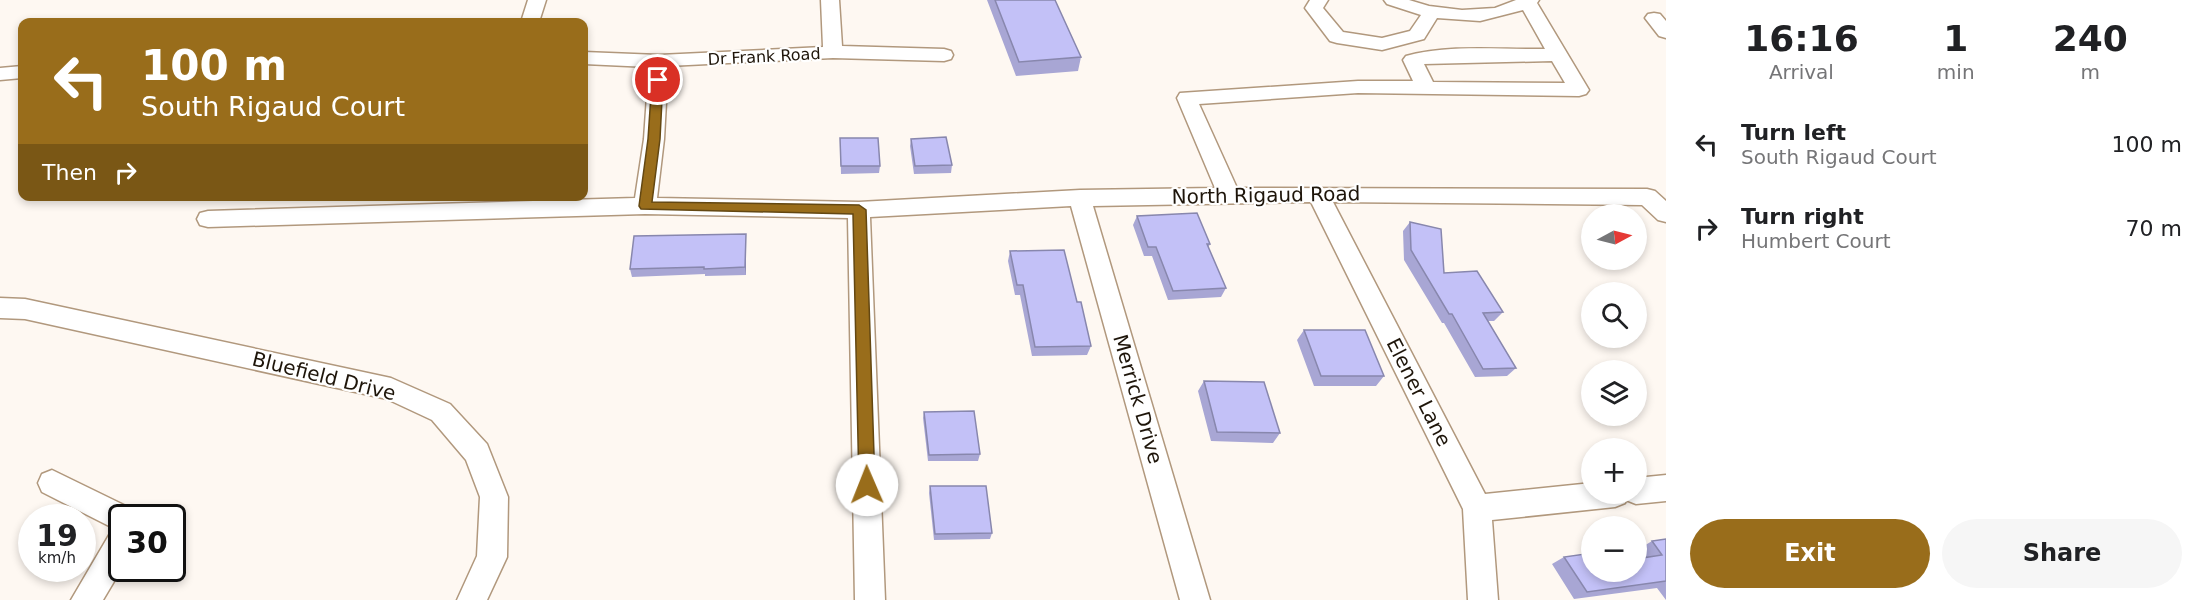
<!DOCTYPE html>
<meta charset="utf-8">
<style>
body{margin:0;font-family:"DejaVu Sans",sans-serif;background:#f6f6f6;color:#202124;height:100vh;display:flex;flex-direction:column;font-size:22px;white-space:nowrap}
*{box-sizing:border-box;margin:0}
p{font-size:20px;color:#757577}
.icon{flex:none;width:33px;height:33px;fill:none;stroke:currentColor;stroke-width:2;stroke-linecap:round;stroke-linejoin:round}
.map{position:relative;flex:1;overflow:hidden}
.details{display:flex;flex-direction:column;background:#fff;width:540px}
.details>*{flex:none}
.guide{position:absolute;left:18px;top:18px;width:570px;height:183px;border-radius:12px;box-shadow:0 3px 9px #0003;background:#996d1b;color:#fff;overflow:hidden}
.needle{width:39px;rotate:83deg}
.tools{position:absolute;left:1581px;top:204px;display:grid;gap:12px}
.tools a{display:grid;place-items:center;width:66px;height:66px;border-radius:50%;background:#fff;box-shadow:0 3px 9px #0003;font-size:30px}
.speed{position:absolute;left:18px;top:504px;display:flex;gap:12px;font-size:30px;font-weight:700;text-align:center}
.speed>*{display:grid;place-content:center;width:78px;height:78px;border-radius:50%;background:#fff;box-shadow:0 3px 9px #0003;line-height:1}
.speed small{font-size:15px;font-weight:400}
.speed .limit{border:3px solid #111;border-radius:9px;background:#fff;color:#111}
.pin{position:absolute;display:grid;place-items:center;width:51px;height:51px;color:#fff;margin:-26px;border:3px solid #fff;border-radius:50%;box-shadow:0 2px 6px #0007}
.me{position:absolute;width:66px;margin:-33px;rotate:359deg;stroke-linejoin:round;filter:drop-shadow(0 0 4px #0008)}
.turn{display:flex;align-items:center;gap:21px;height:126px;padding:0 24px;font-size:27px}
.turn .icon{width:78px;height:78px;stroke-width:2.5}
.turn b{display:block;font-size:42px;line-height:51px}
.then{display:flex;align-items:center;height:57px;padding:0 24px;background:#0003;gap:12px;font-size:22px}
.eta{display:flex;justify-content:space-evenly;align-items:center;height:102px;text-align:center}
.eta b{font-size:36px;font-weight:800;line-height:42px}
.primary-button{display:flex;gap:12px;margin-top:auto;padding:12px 24px}
.primary-button a{flex:1;height:69px;border-radius:36px;background:#996d1b;color:#fff;font-size:24px;font-weight:800;line-height:69px;text-align:center}
.primary-button a+a{background:#f6f6f6;color:#202124}
ul{padding:0;list-style:none}
li{display:flex;align-items:center;gap:18px;height:84px;padding:0 24px}
li div{flex:1}
li b{display:block;font-size:22px}
li em{font-style:normal}
main{display:flex;flex:1;min-height:0}
.map>svg:first-child{display:block}
.lines{fill:none;stroke-linecap:round;stroke-linejoin:round}
.minor-casing{stroke:#b1987d;stroke-width:3}
.minor{fill:#fff;fill-rule:evenodd}
.wall{fill:#a8a6d4}
.shaded-wall{fill:#8887ad}
.building{fill:#c3c1f7;stroke:#8887ad;stroke-width:1.5}
.route{fill:#996d1b;stroke:#634712;stroke-width:1.5}
.labels{text-anchor:middle;stroke-width:4.5;stroke-linejoin:round;paint-order:stroke}
.far-street-label{font-size:16px;fill:#1e150a;stroke:#fff}
.street-label{font-size:20px;fill:#1e150a;stroke:#fff}
</style>
<main>
<div class="map">
<svg width="1666" height="600" viewBox="0 0 1666 600">
<rect width="100%" height="100%" fill="#fef8f2"/>
<g class="lines">
<defs>
<path id="minor" d="M528,0h18l-7,22h-18z
M821,0h18l3,46 102,3 7,2 2,4 -2,4 -7,2 -111,-3 -165,8 -4,73 -7,59 202,4 221,-12 135,-2 -38,-90 3,-5 178,-12h55l-10,-21 3,-4c45,-12 94,-6 139,-7l-22,-39 -43,11 -43,-3 -13,21 -42,11 -45,-7 -7,-2 -25,-33 5,-8h18l-5,8 20,24 39,6 28,-7 11,-16 -34,-11 -3,-4h25l20,6 33,4 33,-2 21,-8h23l-2,3 52,87 -3,4 -7,2 -221,-3 -159,11 38,84 410,1 8,2 11,10v21l-8,-2 -16,-15 -309,-3 152,292 107,-11v11h44v-16l30,-3v26l-30,3 -10,-4 -1,3 -10,4 -123,13 6,80h-30l-5,-91 -152,-307 -218,4 117,394h-30l-109,-394 -201,11 15,383h-30l-7,-382 -203,-4 -437,13 -8,-2 -3,-6 3,-6 8,-2 427,-13 9,-59 5,-72 -65,-3v-12l75,3 164,-8zM1552,61l13,22 -132,-1 -9,-18z
M1654,13l6,1 6,7v17l-7,-2 -14,-18 3,-4z
M22,66v12l-22,2v-12z
M0,298l25,1 366,79 59,26 37,40 21,53 -1,60 -20,43h-30l20,-44 3,-59 -14,-37 -34,-40 -45,-21 -362,-80 -25,-1z
M52,470l80,39 4,9h-14v50l-19,32h-32l41,-70 3,-1 -73,-37 -4,-9 4,-9z"/>
</defs>
<use href="#minor" class="minor-casing"/>
<use href="#minor" class="minor"/>
</g>
<path class="wall" d="M987,0h68l26,57 -3,14 -62,5z
M840,138l40,28 -1,7 -38,1z
M911,139l41,26 -1,8 -37,1 -4,-28z
M1137,216l73,28 -2,4 18,40 -5,9 -53,3 -16,-44h-8l-11,-31z
M1410,222l34,51 59,39 -9,9h-6l28,47 -9,8 -32,1 -31,-54h-2l-38,-63 -1,-29z
M746,234v41l-41,1v-2l-73,3 -2,-8z
M1010,251l67,51 14,44 -4,9 -55,1 -12,-61h-5l-7,-34z
M1304,330l80,46 -8,10h-62l-17,-46z
M1204,381l76,52 -7,10 -62,-2 -13,-50z
M924,412l56,42 -2,7h-50l-5,-43z
M930,486l62,47 -2,6 -56,1 -5,-47z
M1666,539v61l-9,-12 -83,11 -22,-35 12,-7 28,15 53,-14 -6,-9 13,-8z"/>
<path class="shaded-wall" d="M746,234v41l-1,-8z"/>
<path class="building" d="M995,0h60l26,57 -62,5z
M946,137l6,28 -37,1 -4,-27z
M840,138h38l2,28h-39z
M1197,213l13,31h-3l19,44 -53,3 -17,-44h-8l-11,-31z
M1410,222l31,7 3,44 33,-2 26,41 -20,1 33,55 -33,1 -31,-55h-3l-38,-64z
M746,234l-1,33 -41,2v-2l-74,2 4,-33z
M1064,250l13,52h4l10,44 -56,1 -12,-62h-6l-7,-34z
M1304,330h61l19,46h-63z
M1204,381l60,1 16,51 -63,-1z
M974,411l6,43 -51,1 -5,-43z
M930,486h56l6,47 -57,1z
M1666,539v42l-79,11 -23,-35 28,-4v19h44v-13l26,-4 -10,-14z"/>
<path class="route" d="M658,77l5,3 -3,59 -8,63 207,3 7,5 9,275 -2,5 -6,2 -6,-2 -2,-5 -6,-271 -212,-5 -2,-3 9,-67 4,-59z"/>
<g class="labels">
<g class="far-street-label">
<text transform="translate(764 56) rotate(-3)" y="6">Dr Frank Road</text>
</g>
<g class="street-label">
<text transform="translate(1266 195) rotate(-1)" y="7">North Rigaud Road</text>
<text transform="translate(324 376) rotate(14)" y="7">Bluefield Drive</text>
<text transform="translate(1419 392) rotate(63)" y="7">Elener Lane</text>
<text transform="translate(1138 399) rotate(74)" y="7">Merrick Drive</text>
</g>
</g>
</svg>
<div class="tools">
<a><svg class="needle" viewBox="-14 -14 28 28"><path d="M0-13l5 13h-10z" fill="#e53935"/><path d="M0 13l5-13h-10z" fill="#757577"/></svg></a>
<a><svg class="icon" aria-label="search" viewBox="0 0 24 24"><circle cx="10" cy="10" r="6"/><path d="M15 15l6 6"/></svg></a>
<a><svg class="icon" aria-label="layers" viewBox="0 0 24 24"><path d="M12 4l9 5-9 5-9-5zM3 14l9 5 9-5"/></svg></a>
<a>+</a>
<a>−</a>
</div>
<div class="speed"><div>19<small>km/h</small></div><div class="limit">30</div></div>
<div class="pin" style="left:658px;top:80px;background:#d93025"><svg class="icon" aria-label="arrive" viewBox="0 0 24 24"><path d="M6 21V4h12l-3 4 3 4H6"/></svg></div>
<svg class="me" style="left:867px;top:485px" viewBox="-20 -20 40 40"><circle r="19" fill="#fff"/><path d="M0-13L10 11 0 6-10 11z" fill="#996d1b"/></svg>
<div class="guide">
<div class="turn"><svg class="icon" aria-label="left" viewBox="0 0 24 24"><path d="M17 20v-9H6M10 6l-5 5 5 5"/></svg><div><b>100 m</b>South Rigaud Court</div></div>
<div class="then">Then<svg class="icon" aria-label="right" viewBox="0 0 24 24"><path d="M7 20v-9h11M14 6l5 5-5 5"/></svg></div>
</div>
</div>
<section class="details">
<div class="eta">
<div><b>16:16</b><p>Arrival</p></div>
<div><b>1</b><p>min</p></div>
<div><b>240</b><p>m</p></div>
</div>
<ul>
<li><svg class="icon" aria-label="left" viewBox="0 0 24 24"><path d="M17 20v-9H6M10 6l-5 5 5 5"/></svg><div><b>Turn left</b><p>South Rigaud Court</p></div><em>100 m</em></li>
<li><svg class="icon" aria-label="right" viewBox="0 0 24 24"><path d="M7 20v-9h11M14 6l5 5-5 5"/></svg><div><b>Turn right</b><p>Humbert Court</p></div><em>70 m</em></li>
</ul>
<div class="primary-button"><a>Exit</a><a>Share</a></div>
</section>
</main>
